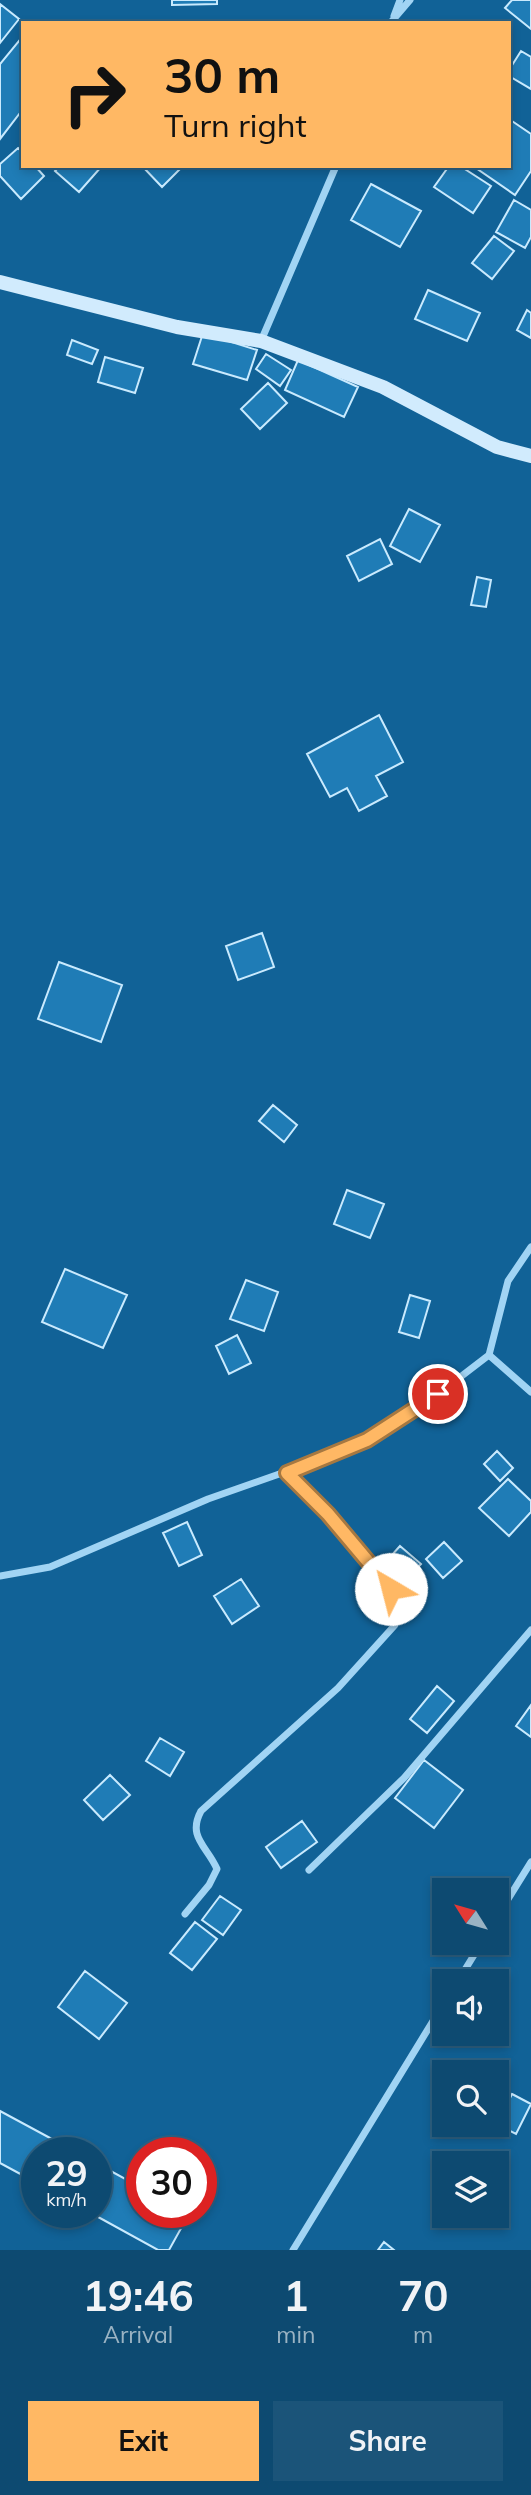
<!DOCTYPE html>
<style>
body{margin:0;font-family:Mulish,sans-serif;background:#1b5479;color:#f1f3f6;height:100vh;display:flex;flex-direction:column;font-size:26px;white-space:nowrap}
*{box-sizing:border-box;margin:0}
p{font-size:23px;color:#9ab3c3}
.icon{flex:none;width:38px;height:38px;fill:none;stroke:currentColor;stroke-width:2;stroke-linecap:round;stroke-linejoin:round}
.map{position:relative;height:2250px;overflow:hidden}
.drawer{display:flex;flex-direction:column;background:#0d4a71;flex:1}
.drawer>*{flex:none}
.top-card{position:absolute;left:21px;top:21px;width:490px;height:147px;border-radius:0px;box-shadow:0 4px 10px #0003,0 0 0 2px #2d6284;background:#ffb864;color:#111;overflow:hidden}
.needle{width:46px;rotate:307deg}
.controls{position:absolute;left:432px;top:1878px;display:grid;gap:14px}
.controls a{display:grid;place-items:center;width:77px;height:77px;border-radius:0px;background:#0d4a71;box-shadow:0 4px 10px #0003,0 0 0 2px #2d6284;font-size:35px}
.speed{position:absolute;left:21px;top:2137px;display:flex;gap:14px;font-size:35px;font-weight:700;text-align:center}
.speed>*{display:grid;place-content:center;width:91px;height:91px;border-radius:50%;background:#0d4a71;box-shadow:0 4px 10px #0003,0 0 0 2px #2d6284;line-height:1}
.speed small{font-size:18px;font-weight:400}
.speed .limit{border:10px solid #d22;background:#fff;color:#111}
.pin{position:absolute;display:grid;place-items:center;width:60px;height:60px;color:#fff;margin:-30px;border:4px solid #fff;border-radius:50%;box-shadow:0 2px 7px #0007}
.me{position:absolute;width:77px;margin:-38px;rotate:323deg;stroke-linejoin:round;filter:drop-shadow(0 0 5px #0008)}
.turn{display:flex;align-items:center;gap:24px;height:147px;padding:0 28px;font-size:32px}
.turn .icon{width:91px;height:91px;stroke-width:2.5}
.turn b{display:block;font-size:49px;line-height:60px}
.eta{display:flex;justify-content:space-evenly;align-items:center;height:119px;text-align:center}
.eta b{font-size:42px;font-weight:700;line-height:49px}
.action{display:flex;gap:14px;margin-top:auto;padding:14px 28px}
.action a{flex:1;height:80px;border-radius:0px;background:#ffb864;color:#111;font-size:28px;font-weight:700;line-height:80px;text-align:center}
.action a+a{background:#1b5479;color:#f1f3f6}
.map>svg:first-child{display:block}
.building{fill:#1f7cb6;stroke:#c9eafe;stroke-width:2}
.lines{fill:none;stroke-linecap:round;stroke-linejoin:round}
.street{stroke:#a1d4f4;stroke-width:7}
.secondary{stroke:#d1ebfd;stroke-width:14}
.route-casing{stroke:#a67841;stroke-width:18}
.route{stroke:#ffb864;stroke-width:12}
</style>
<div class="map">
<svg width="531" height="2250" viewBox="0 0 531 2250">
<rect width="100%" height="100%" fill="#116297"/>
<path class="building" d="M172,0h45v4l-45,1z
M512,0h19v29l-26,-21z
M0,4l19,15 -19,24z
M23,36v73l-23,30v-75z
M521,51l10,6v32l-22,-13v-6z
M509,119l22,15v37l-16,24 -42,-29h36z
M18,148l5,5v13h12l9,10 -23,23 -21,-23v-12z
M60,166h42l-23,26 -24,-21z
M142,166h41l-21,21z
M449,166h11l31,20 -18,27 -39,-26z
M371,184l50,27 -21,36 -49,-27z
M514,200l17,10v27l-6,11 -29,-16z
M494,236l20,15 -22,28 -20,-16z
M428,290l52,23 -13,28 -52,-22z
M527,310l4,3v25l-14,-8z
M203,333l54,17 -10,30 -54,-16z
M72,340l26,10 -6,14 -25,-9z
M266,354l25,16 -11,16 -24,-17z
M105,357l38,11 -8,25 -37,-11z
M298,360l60,27 -14,30 -59,-27z
M268,383l19,20 -27,26 -19,-20z
M409,509l31,16 -20,37 -30,-16z
M380,539l12,25 -33,17 -12,-25z
M477,577l14,3 -5,27 -15,-2z
M379,715l24,47 -27,14 11,20 -28,15 -12,-23 -17,9 -23,-43z
M262,933l12,34 -36,13 -12,-34z
M59,962l63,23 -21,57 -63,-23z
M273,1105l24,20 -13,17 -25,-21z
M347,1190l37,14 -14,34 -36,-14z
M65,1269l62,26 -24,53 -61,-26z
M246,1280l32,12 -14,39 -34,-12z
M410,1295l20,6 -11,37 -20,-6z
M237,1335l14,28 -22,11 -13,-28z
M497,1451l16,17 -13,13 -16,-17z
M508,1479l23,22v11l-22,24 -30,-28z
M187,1522l15,33 -23,11 -16,-33z
M444,1542l18,19 -19,17 -17,-19z
M400,1546l21,18 -17,19 -21,-18z
M241,1579l18,27 -27,18 -18,-28z
M437,1686l17,15 -27,32 -17,-14z
M531,1705v32l-15,-11z
M160,1738l24,14 -14,24 -24,-15z
M424,1760l39,30 -29,38 -39,-30z
M110,1775l20,20 -27,25 -19,-20z
M302,1821l15,21 -36,26 -15,-21z
M220,1896l21,14 -18,25 -21,-15z
M195,1922l22,17 -25,31 -22,-17z
M85,1971l42,32 -28,36 -41,-32z
M512,2094l19,10 -15,30 -19,-10z
M0,2111l76,41h-39v31l-37,-20z
M96,2163l46,25v24l47,2 -20,36h-11l-69,-38h7z
M384,2242l10,8h-16z"/>
<g class="lines">
<path class="street" d="M394,16l6,-16
M392,21l18,-21
M261,341l75,-175
M489,1355l42,37
M0,1576l50,-9 158,-68 114,-40 45,-19 49,-29 73,-56 19,-74 23,-34
M309,1870l95,-92 127,-148
M185,1914l24,-29 8,-16c-10,-23 -30,-32 -16,-58l137,-123 57,-63 2,-24 -19,-32 -91,-96
M497,1917l34,-55
M458,1981l24,-39
M293,2250l151,-247"/>
<path class="secondary" d="M0,282l177,45 84,14 122,46 114,60 34,9"/>
</g>
<g class="lines">
<defs>
<path id="route" d="M391,1589l-63,-75 -41,-41 80,-33 71,-46"/>
</defs>
<use href="#route" class="route-casing"/>
<use href="#route" class="route"/>
</g>
</svg>
<div class="controls">
<a><svg class="needle" viewBox="-14 -14 28 28"><path d="M0-13l5 13h-10z" fill="#e53935"/><path d="M0 13l5-13h-10z" fill="#9ab3c3"/></svg></a>
<a><svg class="icon" aria-label="sound" viewBox="0 0 24 24"><path d="M4 9h4l5-4v14l-5-4H4zM17 9q2 3 0 6"/></svg></a>
<a><svg class="icon" aria-label="search" viewBox="0 0 24 24"><circle cx="10" cy="10" r="6"/><path d="M15 15l6 6"/></svg></a>
<a><svg class="icon" aria-label="layers" viewBox="0 0 24 24"><path d="M12 4l9 5-9 5-9-5zM3 14l9 5 9-5"/></svg></a>
</div>
<div class="speed"><div>29<small>km/h</small></div><div class="limit">30</div></div>
<div class="pin" style="left:438px;top:1394px;background:#d93025"><svg class="icon" aria-label="arrive" viewBox="0 0 24 24"><path d="M6 21V4h12l-3 4 3 4H6"/></svg></div>
<svg class="me" style="left:391px;top:1589px" viewBox="-20 -20 40 40"><circle r="19" fill="#fff"/><path d="M0-13L10 11 0 6-10 11z" fill="#ffb864"/></svg>
<div class="top-card">
<div class="turn"><svg class="icon" aria-label="right" viewBox="0 0 24 24"><path d="M7 20v-9h11M14 6l5 5-5 5"/></svg><div><b>30 m</b>Turn right</div></div>
</div>
</div>
<section class="drawer">
<div class="eta">
<div><b>19:46</b><p>Arrival</p></div>
<div><b>1</b><p>min</p></div>
<div><b>70</b><p>m</p></div>
</div>
<div class="action"><a>Exit</a><a>Share</a></div>
</section>
